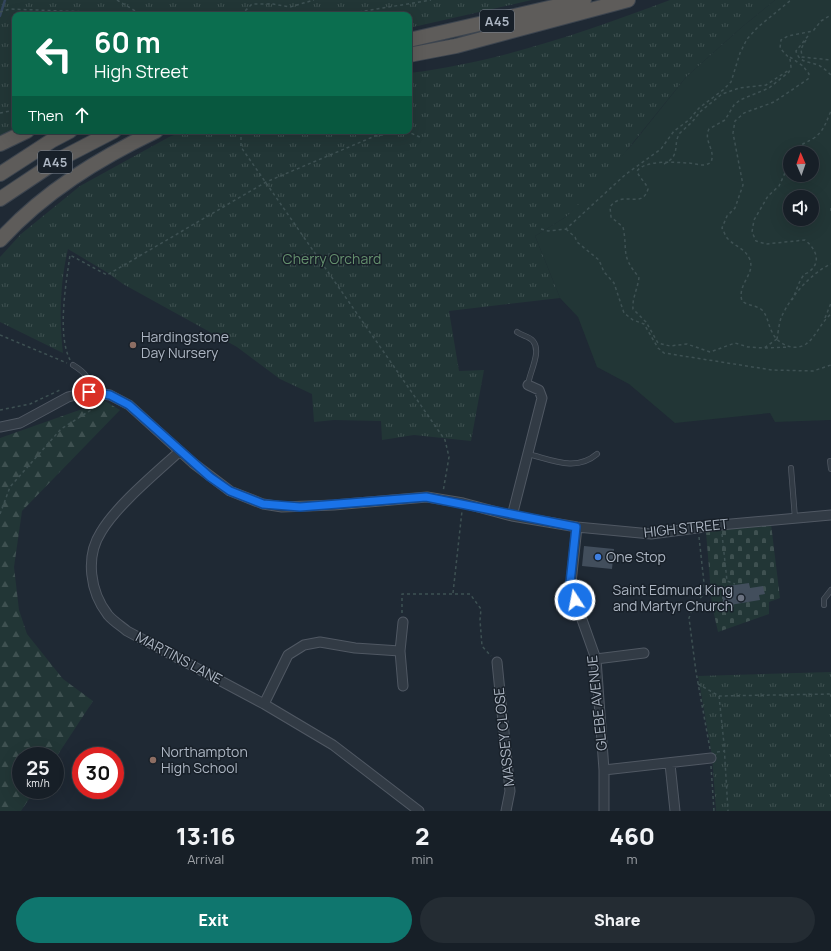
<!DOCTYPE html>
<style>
body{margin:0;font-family:Manrope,sans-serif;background:#242c33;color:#f1f3f6;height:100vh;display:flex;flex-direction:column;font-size:15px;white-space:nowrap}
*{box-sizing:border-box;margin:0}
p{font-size:13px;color:#9ea2a7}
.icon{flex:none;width:22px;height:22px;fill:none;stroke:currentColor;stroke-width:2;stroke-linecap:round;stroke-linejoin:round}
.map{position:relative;height:811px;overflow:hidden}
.panel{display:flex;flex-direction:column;background:#171f27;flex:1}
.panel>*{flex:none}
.hud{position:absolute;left:12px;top:12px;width:400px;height:122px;border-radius:8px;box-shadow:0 4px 16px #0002,0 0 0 1px #363d44;background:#0b6e4f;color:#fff;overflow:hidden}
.needle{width:26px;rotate:358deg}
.controls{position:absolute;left:783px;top:146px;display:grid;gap:8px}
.controls a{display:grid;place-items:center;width:36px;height:36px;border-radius:50%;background:#171f27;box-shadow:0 4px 16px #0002,0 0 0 1px #363d44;font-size:20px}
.speed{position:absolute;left:12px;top:747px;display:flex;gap:8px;font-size:20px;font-weight:700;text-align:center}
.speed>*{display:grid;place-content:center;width:52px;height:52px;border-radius:50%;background:#171f27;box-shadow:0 4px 16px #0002,0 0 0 1px #363d44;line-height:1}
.speed small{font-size:10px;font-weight:400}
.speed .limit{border:6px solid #d22;background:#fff;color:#111}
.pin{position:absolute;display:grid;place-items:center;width:34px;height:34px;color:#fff;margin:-17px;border:2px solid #fff;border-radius:50%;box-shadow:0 1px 4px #0007}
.me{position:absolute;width:44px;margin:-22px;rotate:349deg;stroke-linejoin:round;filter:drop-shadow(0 0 3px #0008)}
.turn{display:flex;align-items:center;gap:14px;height:84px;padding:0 16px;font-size:18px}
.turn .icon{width:52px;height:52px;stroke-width:2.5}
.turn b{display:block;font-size:28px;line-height:34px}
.then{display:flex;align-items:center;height:38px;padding:0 16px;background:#0003;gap:8px;font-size:15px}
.eta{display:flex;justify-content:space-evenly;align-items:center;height:68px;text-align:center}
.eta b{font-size:24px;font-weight:800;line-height:28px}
.button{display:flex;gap:8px;margin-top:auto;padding:8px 16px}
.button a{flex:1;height:46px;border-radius:24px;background:#0f766e;color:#fff;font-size:16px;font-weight:800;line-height:46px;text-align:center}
.button a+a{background:#242c33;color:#f1f3f6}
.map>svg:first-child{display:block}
.grass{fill:#223636;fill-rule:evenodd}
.forest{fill:url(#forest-firs)}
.cemetery{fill:url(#cemetery-stones)}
.park{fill:url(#park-tufts)}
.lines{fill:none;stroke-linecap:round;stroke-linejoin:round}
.stream{stroke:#33455c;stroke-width:2.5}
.building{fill:#424e5c}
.service-casing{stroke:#505863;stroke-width:6}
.minor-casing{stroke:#505863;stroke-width:11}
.trunk-casing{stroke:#3d454f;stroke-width:16}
.path{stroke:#3e5153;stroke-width:1.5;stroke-dasharray:3 3;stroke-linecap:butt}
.service{stroke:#323b45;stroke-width:4.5}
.minor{stroke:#323b45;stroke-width:9}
.trunk{stroke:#5e5c5a;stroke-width:14}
.route-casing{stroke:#114b97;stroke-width:10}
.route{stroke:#1a73e8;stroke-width:7}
.education-dot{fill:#8d6e63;stroke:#182029;stroke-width:1.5}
.shop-dot{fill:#3f7fe0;stroke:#182029;stroke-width:1.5}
.worship-dot{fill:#6b7280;stroke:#182029;stroke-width:1.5}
.labels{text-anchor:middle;stroke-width:3;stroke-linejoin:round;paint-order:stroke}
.shield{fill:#182029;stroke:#808894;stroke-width:1}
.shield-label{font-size:13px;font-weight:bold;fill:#acb5c2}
.park-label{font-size:14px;fill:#65916e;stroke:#182029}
.poi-label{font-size:14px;fill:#acb5c2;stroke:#182029;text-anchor:start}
.street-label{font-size:14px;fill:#acb5c2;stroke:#182029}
</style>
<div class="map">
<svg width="831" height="811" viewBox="0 0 831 811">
<defs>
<pattern id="forest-firs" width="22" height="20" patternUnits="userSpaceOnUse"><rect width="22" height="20" fill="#223636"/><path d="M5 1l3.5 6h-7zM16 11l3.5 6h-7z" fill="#3f5151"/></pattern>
<pattern id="cemetery-stones" width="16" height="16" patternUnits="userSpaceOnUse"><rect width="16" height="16" fill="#223636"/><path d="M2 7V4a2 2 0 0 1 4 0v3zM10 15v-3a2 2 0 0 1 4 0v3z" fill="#3f5151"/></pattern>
<pattern id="park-tufts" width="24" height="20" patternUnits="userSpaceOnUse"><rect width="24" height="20" fill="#223636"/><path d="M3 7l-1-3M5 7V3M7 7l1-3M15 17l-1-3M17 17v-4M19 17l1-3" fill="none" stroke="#3f5151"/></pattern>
</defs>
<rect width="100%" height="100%" fill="#1f2934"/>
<path class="grass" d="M775,0h56v420l-56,2 -5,-9 -95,10 -46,-39 -32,-17 -19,-50 -18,-19 -25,-62 32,-20 67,-74 52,-65 57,-51zM790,153h22v22h-22zM790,197h22v22h-22z"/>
<path class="forest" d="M105,401l15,9 -98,101 -8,56 5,43 8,24 36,45 30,22 -38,58v-3h-34v34h14l-14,21h-21v-373z"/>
<path class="cemetery" d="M771,524l9,74 -11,4v12l-51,18 -6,-27 -6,-73z"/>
<path class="park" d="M0,0h532l-123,28v-13h-394v114l-15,7z
M670,0h105l-32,26 -57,51 -85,105 -34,34 -32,20 25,62 -111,13 10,60 25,-1 -13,71 -57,-6 -32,5 -1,-19 -47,-1 -20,2 -2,-28 -32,-15 -43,-32 -114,-63 -15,-11 -40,-24c-8,33 -9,71 -5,104l-63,-31v-65l21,-23 59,-48 89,-49 15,-6h225v-58c90,-11 176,-41 261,-73z
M831,672v139h-115l-4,-55 -14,-80z"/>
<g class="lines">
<path class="stream" d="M0,16l5,-16"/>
</g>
<path class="building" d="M584,546l30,3 -2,20 -30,-3z
M749,583l1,5 13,-2 2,8 -6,1 1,5 -30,5 -1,-4 -6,1 -1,-10 7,-1 -1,-5z"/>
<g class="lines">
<defs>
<path id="service" d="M517,332c5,4 12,4 16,9 9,11 -4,32 -5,44
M73,365c13,8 16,12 16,27
M528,454c24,6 48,18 69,0
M830,461l1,8
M791,468l4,50
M824,605v-6l7,-9"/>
<path id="minor" d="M0,427l20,-4 48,-26 11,-3 10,-2 21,3 19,10 64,58 37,28 33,13 19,3 52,-2 93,-8 36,6 49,13 65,11 74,7 69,-9 111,-10
M180,451c-24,22 -63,54 -79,81 -16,25 -11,60 7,83 5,6 13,11 19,16l137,73 69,41 86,66
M512,516l30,-118 -3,-8 -11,-5
M577,527l-6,56 4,17 21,59 8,111v41
M403,622l-3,29 3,35
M596,659l48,-6
M497,662l13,129 -4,20
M264,704l24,-49 16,-10 16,-3 35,6 45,3
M670,764l5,47
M604,770l107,-12"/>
<path id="trunk" d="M409,40l175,-40
M409,55l47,-9 172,-46
M0,144l27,-13
M0,174l51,-33 19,-10
M0,199l60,-40 54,-28
M0,240c44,-48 98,-81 156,-109"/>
</defs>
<use href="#service" class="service-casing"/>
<use href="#minor" class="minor-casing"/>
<use href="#trunk" class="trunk-casing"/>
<path class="path" d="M117,0l25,15
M0,12l10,-3 130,5
M241,15l11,-11h21l17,3 24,-7
M341,15l90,-15
M808,36l-12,15c3,13 15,10 24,15 4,2 8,6 11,9
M806,40l-5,9 1,8 29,3
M790,57l13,9 6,8 -1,5 -34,23 -30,11 -9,8 -2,12 10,52 -8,23 -8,8 -5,12c2,3 3,8 6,11 8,8 18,10 22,21 5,15 -13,24 -8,41 6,5 14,4 20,9 6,6 6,15 10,22 5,12 22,20 34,12 10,-7 15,-22 25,-30
M0,113l15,-3
M241,131v16l204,293 4,17 -6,35
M406,131l16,7
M794,153c6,-10 11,-9 20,-15 10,-7 12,-16 17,-27
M790,162l-11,24 -11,10 -14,24 -2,12 4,9 10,3 39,-4c10,8 17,21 5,31 -1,2 -4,2 -5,3 -6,5 -9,19 -13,26
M664,164c18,-9 8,-20 16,-31l12,-11 9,-11 21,-17 17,-6 27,-3 23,-15
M831,208v5
M541,229l7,2 18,-2 60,-55 35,-25 13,-18 15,-11 10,-12 24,-18 8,-8 9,-29 7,-14 11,-12 33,-27
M566,229l9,8 2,5 22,18 5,12 10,11 10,30 9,7 11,4 14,24 6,5 108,17 41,1 18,-6
M825,318l6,-15
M0,335l67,28
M777,339l-13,9 -16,-1 -13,-4 -25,9 -23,-8 -17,2 -12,-3 -12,-21 -13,-13c-1,-11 5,-21 6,-32 -19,-21 -11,-27 -16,-50l-12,-10 -1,-10c13,-18 32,3 38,-18 -3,-8 -9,-11 -11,-18 8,-11 37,-9 50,-8 9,0 17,5 24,-1 5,-12 -8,-21 -2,-33l16,-9 9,-15 6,-5 29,-12 20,-16 2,-5 -1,-8 -10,-11 1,-8 7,-4 25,-5 8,-10 10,-6
M777,339c1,-6 2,-15 4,-21 9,-21 30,-45 50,-54
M765,348l24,-1
M70,360c-13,-26 -4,-76 0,-105l37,20 159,-93 109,-46 30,-5
M0,410l30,-6 30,-14
M0,514l10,-27 51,-58 30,-19v-9
M722,534l5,47 8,3
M699,537l6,55 -13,17 -3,9 7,54 14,77
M453,593l9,-82
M402,613v-19h68l11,15 -1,11 2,26 9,10
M698,684l21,12 112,-2
M719,696l5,48 4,67
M717,752l8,-1
M711,766l3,45"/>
<use href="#service" class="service"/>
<use href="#minor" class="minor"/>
<use href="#trunk" class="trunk"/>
</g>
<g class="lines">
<defs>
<path id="route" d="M89,392l21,3 19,10 81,72 20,14 33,13 37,3 126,-10 150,30 -6,56 5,17"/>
</defs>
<use href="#route" class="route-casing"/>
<use href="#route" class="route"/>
</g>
<g class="education-dot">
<circle cx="133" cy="345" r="4"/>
<circle cx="153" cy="760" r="4"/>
</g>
<circle class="shop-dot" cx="598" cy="557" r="4"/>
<circle class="worship-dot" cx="741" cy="598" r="4"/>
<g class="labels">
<g class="shield">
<rect x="480" y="10" width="34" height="22" rx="3"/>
<rect x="38" y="151" width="34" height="22" rx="3"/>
</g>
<g class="shield-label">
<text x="497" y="26">A45</text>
<text x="55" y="167">A45</text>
</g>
<g class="park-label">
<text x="332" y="264">Cherry Orchard</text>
</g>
<g class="poi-label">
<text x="141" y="342">Hardingstone<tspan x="141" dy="16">Day Nursery</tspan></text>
<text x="606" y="562">One Stop</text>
<text x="733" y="595" text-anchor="end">Saint Edmund King<tspan x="733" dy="16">and Martyr Church</tspan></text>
<text x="161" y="757">Northampton<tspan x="161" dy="16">High School</tspan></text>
</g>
<g class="street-label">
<text transform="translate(686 528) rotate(-6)" y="5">HIGH STREET</text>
<text transform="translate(179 658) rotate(28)" y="5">MARTINS LANE</text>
<text transform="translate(597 703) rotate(-96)" y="5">GLEBE AVENUE</text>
<text transform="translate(504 737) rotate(-96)" y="5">MASSEY CLOSE</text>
</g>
</g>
</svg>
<div class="controls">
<a><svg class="needle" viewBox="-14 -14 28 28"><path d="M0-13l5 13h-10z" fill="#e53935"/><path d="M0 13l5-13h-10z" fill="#9ea2a7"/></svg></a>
<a><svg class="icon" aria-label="sound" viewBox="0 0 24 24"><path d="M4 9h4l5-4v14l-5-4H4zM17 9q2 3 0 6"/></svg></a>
</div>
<div class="speed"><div>25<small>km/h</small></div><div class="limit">30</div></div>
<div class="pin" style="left:89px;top:392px;background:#d93025"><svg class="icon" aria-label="arrive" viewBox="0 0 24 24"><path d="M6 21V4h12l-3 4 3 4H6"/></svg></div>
<svg class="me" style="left:575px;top:600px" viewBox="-20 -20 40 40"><circle r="17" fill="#1a73e8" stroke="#fff" stroke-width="3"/><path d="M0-11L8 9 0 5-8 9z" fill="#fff"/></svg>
<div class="hud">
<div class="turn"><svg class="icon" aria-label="left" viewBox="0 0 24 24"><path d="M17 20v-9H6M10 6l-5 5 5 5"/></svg><div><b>60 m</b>High Street</div></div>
<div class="then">Then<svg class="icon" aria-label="ahead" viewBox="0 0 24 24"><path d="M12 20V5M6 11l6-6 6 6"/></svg></div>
</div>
</div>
<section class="panel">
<div class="eta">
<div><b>13:16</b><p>Arrival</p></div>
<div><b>2</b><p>min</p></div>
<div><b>460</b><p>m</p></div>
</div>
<div class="button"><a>Exit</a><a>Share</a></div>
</section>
